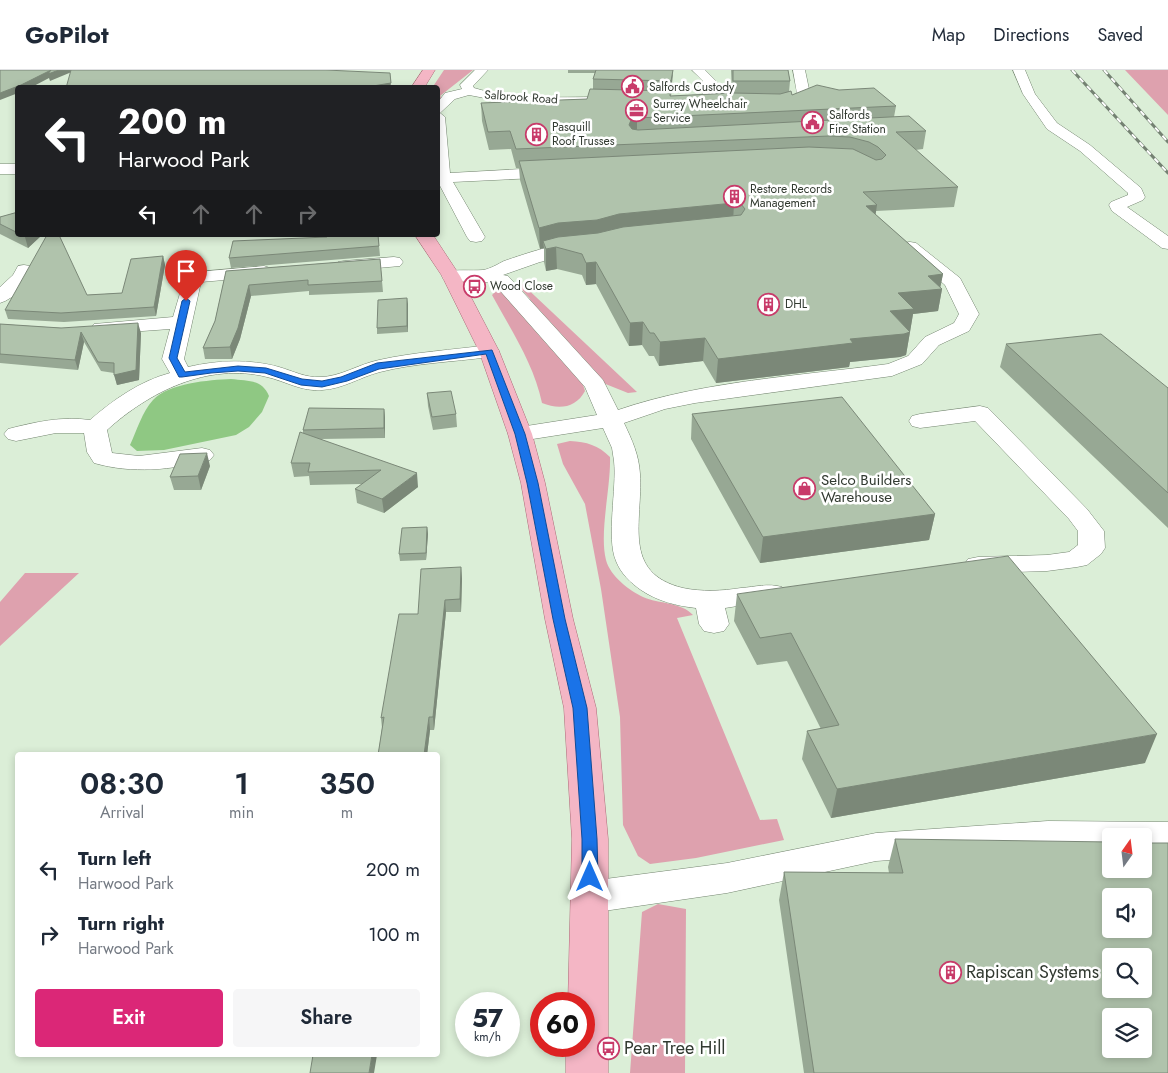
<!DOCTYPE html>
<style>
body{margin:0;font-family:Jost,sans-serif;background:#f6f6f7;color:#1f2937;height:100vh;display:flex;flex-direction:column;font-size:19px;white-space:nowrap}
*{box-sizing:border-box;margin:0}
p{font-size:16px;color:#747a83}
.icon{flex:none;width:28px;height:28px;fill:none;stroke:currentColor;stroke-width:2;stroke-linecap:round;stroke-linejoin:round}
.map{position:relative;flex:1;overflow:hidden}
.details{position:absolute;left:15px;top:682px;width:425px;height:305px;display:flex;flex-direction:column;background:#fff;border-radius:5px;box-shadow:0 2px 8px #0003}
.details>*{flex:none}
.guide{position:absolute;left:15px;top:15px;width:425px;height:152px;border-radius:5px;box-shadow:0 2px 8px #0003;background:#202124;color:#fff;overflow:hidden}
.needle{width:32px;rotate:14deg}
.fabs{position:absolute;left:1102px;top:758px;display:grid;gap:10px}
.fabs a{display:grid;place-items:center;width:50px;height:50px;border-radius:5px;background:#fff;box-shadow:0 2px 8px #0003;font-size:25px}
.speed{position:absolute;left:455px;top:922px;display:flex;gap:10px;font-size:25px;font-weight:700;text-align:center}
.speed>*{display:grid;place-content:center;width:65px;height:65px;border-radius:50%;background:#fff;box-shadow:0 2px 8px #0003;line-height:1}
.speed small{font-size:12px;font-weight:400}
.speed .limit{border:8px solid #d22;background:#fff;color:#111}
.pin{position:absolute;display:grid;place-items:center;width:42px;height:42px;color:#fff;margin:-51px -21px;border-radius:50% 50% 50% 0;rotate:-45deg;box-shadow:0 0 5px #0007}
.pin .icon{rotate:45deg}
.me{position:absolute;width:55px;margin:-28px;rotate:0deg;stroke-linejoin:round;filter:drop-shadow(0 0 4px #0008)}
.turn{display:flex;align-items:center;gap:18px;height:105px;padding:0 20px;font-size:22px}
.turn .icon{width:65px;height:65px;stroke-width:2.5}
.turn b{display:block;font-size:35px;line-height:42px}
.lanes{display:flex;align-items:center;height:48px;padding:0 20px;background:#0003;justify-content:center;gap:25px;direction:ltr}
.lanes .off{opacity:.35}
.eta{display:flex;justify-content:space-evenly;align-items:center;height:85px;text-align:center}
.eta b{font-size:30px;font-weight:600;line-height:35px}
.button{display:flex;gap:10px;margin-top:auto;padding:10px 20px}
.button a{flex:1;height:58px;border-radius:5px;background:#db2777;color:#fff;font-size:20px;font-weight:600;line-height:58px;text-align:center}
.button a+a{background:#f6f6f7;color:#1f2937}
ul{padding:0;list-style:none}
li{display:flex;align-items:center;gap:15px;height:65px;padding:0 20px}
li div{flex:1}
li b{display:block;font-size:19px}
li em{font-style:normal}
header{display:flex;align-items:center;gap:30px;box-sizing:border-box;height:70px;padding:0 25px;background:#fff;border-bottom:1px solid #e0e1e3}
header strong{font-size:24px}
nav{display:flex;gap:28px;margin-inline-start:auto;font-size:18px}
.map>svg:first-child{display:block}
.green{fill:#dea1ae}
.water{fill:#8fc883}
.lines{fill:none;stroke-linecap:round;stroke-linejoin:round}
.minor-casing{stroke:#748570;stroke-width:1}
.major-casing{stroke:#ac6b78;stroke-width:1}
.minor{fill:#fff;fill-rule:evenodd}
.major{fill:#f4b6c5;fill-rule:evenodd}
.rail-casing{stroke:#748172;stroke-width:3}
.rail{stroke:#fff;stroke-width:2;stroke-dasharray:5.5;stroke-linecap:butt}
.wall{fill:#97a894}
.shaded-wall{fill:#7b8878}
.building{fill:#b0c3ac;stroke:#7b8878;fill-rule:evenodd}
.route{fill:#1a73e8;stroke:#114b97}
.labels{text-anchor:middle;stroke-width:5;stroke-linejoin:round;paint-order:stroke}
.far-poi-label{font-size:12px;fill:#323a31;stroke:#fff;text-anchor:start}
.far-street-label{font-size:12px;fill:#323a31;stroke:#fff}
.poi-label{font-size:15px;fill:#323a31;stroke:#fff;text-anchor:start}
.near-poi-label{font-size:18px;fill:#323a31;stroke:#fff;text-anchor:start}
</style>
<header>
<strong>GoPilot</strong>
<nav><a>Map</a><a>Directions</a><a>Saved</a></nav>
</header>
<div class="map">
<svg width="1168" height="1003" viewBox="0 0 1168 1003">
<rect width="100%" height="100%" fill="#dbeed7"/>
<path class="green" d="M444,0h29l-33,26 3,2 -5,5v-15h-6z
M1125,0h43v45z
M519,211l118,111 -9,1 -25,-10 -73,-77v-7l-13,-15z
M497,220l7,1 77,87 4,13c-9,17 -26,19 -43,12 -8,-39 -31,-73 -50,-108z
M570,371c17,1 28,4 40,16 1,31 -11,75 -4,103 4,16 24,31 37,37 16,7 38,5 50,18l-16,3 83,202 17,-1 7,21 -88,18 -46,6 -12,-8 -15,-31 -3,-108 -19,-128 -16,-85 -22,-40 -6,-20z
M25,503h54l-79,73v-44z
M658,834l28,5 -1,164h-55l12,-161z"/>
<path class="water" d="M231,309c16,2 31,0 38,17l-7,16 -13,15 -13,8 -72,15 -27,1 -7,-6c7,-15 12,-33 23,-45 16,-17 56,-20 78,-21z"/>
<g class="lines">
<defs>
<path id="minor" d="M475,0h13l-15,16 1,2c40,12 83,9 125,9l7,4 -7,4 -83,-1 -47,-9 -14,4 -15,14 5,4 5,56 107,-6 5,2 3,3 -3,3 -5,2 -104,5 32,55 -3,4 -6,1 -6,-1 -3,-4 -29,-55v-80l7,-9 17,-4 -2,-4z
M692,0h13l10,10 1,24 -2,3h-10l-2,-3 1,-23z
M793,0h12l5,24c-8,12 -26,17 -41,14l-2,-3 2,-3 18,-2 10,-6z
M1013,0h12l10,24 22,29 33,22 51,43 4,9 -2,3 -16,7 41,29v13l-6,-1 -50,-37 -3,-6 2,-3 17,-7v-2l-48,-42 -33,-22 -24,-35z
M0,94h18v10h-18z
M910,172l6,1 44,35 19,36 -10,17 -30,14 -17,19 -30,12 -197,27 -30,6 -41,14c8,17 15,32 16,51 3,47 -19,99 43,114 19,4 39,3 58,0 14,-1 27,-5 41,-1l4,6 -4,6 -57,9 4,16 -5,7 -10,2 -10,-2 -5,-7 -3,-16c-19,-2 -39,-7 -55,-18 -10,-7 -20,-16 -25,-29 -10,-23 1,-73 -2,-100l-2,-13 -9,-20 -83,13 -8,-2 -4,-5 4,-5 8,-2 77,-12 -12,-28 -91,-103c-16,-6 -33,0 -50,-4l-2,-4 2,-4c14,-3 26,-1 39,-2 7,-1 15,-6 21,-9 21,-7 62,-22 83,-17l3,4 -3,4 -47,10 -37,13 5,1 95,104 15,30c84,-29 182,-34 270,-46l20,-8 17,-19 29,-14 5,-9 -14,-29 -44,-38 3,-4z
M394,187l6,1 3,4 -3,4 -56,5 -6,-1 -3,-4 3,-4 6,-1z
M24,195l6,1 3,4c-5,13 -19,29 -33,33v-16l13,-12 5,-9z
M264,196l6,2 3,4 -3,4 -69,6 -17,77 4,8c30,-7 62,-8 91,0 14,4 27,11 41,10 20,0 39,-13 59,-17 36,-8 73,-10 110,-15l7,2 3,4 -3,4 -7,2c-36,5 -74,6 -109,15 -20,5 -37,17 -58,18 -20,2 -37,-9 -55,-13 -59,-15 -118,15 -160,53l5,23 27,3 63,-8 8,2 4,5 -4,5c-38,10 -78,14 -116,3l-7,-11 -3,-19h-28l-40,8 -8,-2 -4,-5 4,-5c27,-7 54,-13 82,-9 23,-20 50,-39 80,-47l-8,-14 8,-30 -69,5 -7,-2 -3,-4 3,-4 79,-7 13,-44z
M980,336l8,2 99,101 17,22 1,17 -4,6 -14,11 -10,2 -30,4 -69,2 -10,-2 -4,-6 4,-6 10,-2 69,-2 22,-3 9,-7v-14l-9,-12 -94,-98 -55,7 -8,-2 -3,-5 3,-5 8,-2z
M1048,751l120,1v28h-24v-14h-33v14l-63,-1 -172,12 -149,32 -137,20 -13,-5 -6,-11 6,-11 13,-5 137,-18 149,-30z"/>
<path id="major" d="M423,0h12l-11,18h-13z
M415,165h18l27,41 39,75 33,83 13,49 28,136 23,89 12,131v234h-42v-27h18v-42h-16l4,-165 -8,-131 -19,-89 -24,-136 -13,-49 -29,-83 -37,-75z"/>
</defs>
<use href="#minor" class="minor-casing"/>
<use href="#major" class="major-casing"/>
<use href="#minor" class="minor"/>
<use href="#major" class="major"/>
<defs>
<path id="rail" d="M1072,0l96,103
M1104,0l64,72"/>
</defs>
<use href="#rail" class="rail-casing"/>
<use href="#rail" class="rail"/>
</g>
<path class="wall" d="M568,0h105l-2,26 61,-3 -1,-23h57l2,11 -1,11 3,3 104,11 -2,11 32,14 -3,18 -8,1 43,37 -4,20 -78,4 -1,3 68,60 -3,13 2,2 -4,22 -25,3 -7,41 -6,2 -50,5 -1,5 -133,16 -13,-22 -44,5 -5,-10h-5l-7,-11 -13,1 -33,-62 -10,1 -4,-10 -25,-6 -11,2 -2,-9v-14l-4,1 -20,-69 -1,-12h-3l-5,-19 -22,1 -7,-29 -1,-18 106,-4 6,-10v-10l2,-6h-27z
M18,142v23h24l-14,13 -28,-14v-17z
M378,165l2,21 -149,12 -2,-10 98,-21z
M163,186l2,9 -9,51 -92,6 -56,-3 -3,-9 82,-15 35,-2z
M380,189l3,33 -74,3v-4l-58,5 -11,43 -8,20h-27l-2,-11 12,-27 11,-50z
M407,228l1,34 -31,2v-6z
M0,254l141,9 -2,47 -22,5 -3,-12 -13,-2 -17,-29 -6,28 -78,-7z
M1006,274l162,44v140l-168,-161z
M427,323l29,21 1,13 -24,3 -5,-24z
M384,339l1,9v20l-64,1 97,48 -34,26 -27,-10 -2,-14 7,-5 -52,1 -1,-9 -15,1 -3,-14 12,-30v-3z
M692,344l243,100 -6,26 -169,23 -69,-124z
M210,396l-9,24h-27l-4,-13z
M427,457l1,7 -2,26 -26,1 -1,-7z
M461,497l1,12 -1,33h-15l-12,118h-4l-3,25h-49l4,-27 -1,-10 37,-104z
M737,524l408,169 -314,55 -29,-59 5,-28 14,-2 -34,-68 -30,4 -23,-44z
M895,769l273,234h-364l-25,-173 5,-28 105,1 -1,-6z"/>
<path class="shaded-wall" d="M51,0h22l1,1 -24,10 -1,-3 -19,10h-12v5l-18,7v-7z
M673,0l-2,26v-15z
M390,3l1,15h-30z
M637,48v18l-8,-11 2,-5z
M734,133l-1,20 -190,18 1,7 -4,1 -1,-21 19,-5 61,-9z
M877,135l-3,20 -8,-19z
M27,165h15l-14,13 -3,-11z
M556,177l1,22 -11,2v-22z
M163,186l2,9 -9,51 -2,-9z
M596,192v22l-10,1v-22z
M943,204l-3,15h2l-4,22 -25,3 -3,18 -20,-21 8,-18 30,-17z
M249,215l2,11 -11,43 -8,20 -2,-12z
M407,228l1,6v28l-1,-6z
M643,252l-1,23 -13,1 1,-23z
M138,253l3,10 -2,47 -22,5 -3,-10z
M81,262l3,10 -6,28 -3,-10z
M910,262l-4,23 -6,2 -50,5 -1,5 -133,16 2,-24 132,-20z
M705,268l-2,23 -44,5 1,-24z
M384,339l1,9v20l-1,-10z
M207,383l3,13 -9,24 -3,-14z
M417,403l1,14 -34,26 -2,-14z
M935,444l-6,26 -169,23 3,-26z
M427,457l1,7 -2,26v-7z
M461,497l1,12 -1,33 -1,-13z
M445,530l1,12 -12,118 -1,-13z
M429,647l1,13 -3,25h-3z
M1157,664l-12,29 -314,55 6,-29z
M372,985h5l-3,18h-5z"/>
<path class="building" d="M0,0h51l-30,15 -21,8z
M51,0h8l-11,4z
M71,0h255l64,3 1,10 -30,5h-295z
M596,0h77l-2,11 -78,-2z
M733,0h55l2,11h-57z
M817,15l22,5 35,-2 22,18 -259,12 -6,2 -2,5 3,4 6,1 271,-14 17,15 -30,1 62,55 -95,5 14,13 -11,1 77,68 -15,2 14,13 -44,4 16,16 -24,2 20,21 -6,2 -54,5 3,4 -135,16 -13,-21 -45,4 -6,-9h-4l-7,-11 -13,1 -34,-61 -10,1 -4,-9 -26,-7 -10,2 -3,-8 15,-4 40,-4 25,-6 118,-12 4,-6 -4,-5 -7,-1 -115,11 -22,6 -39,3 -19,5 -20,-67 290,-14 44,2 23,11 6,-1 4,-4 -8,-8 -9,-5 -19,-5 -21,-1 -313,13 -6,-18 -22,1 -7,-29 106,-4 3,-10 80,2v5l63,-3 47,1 11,-3 1,4z
M18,142v21l-18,-9v-7z
M47,165h12l28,60 35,-2 9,-34 32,-3 -9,51 -93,6 -56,-3z
M336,165h42l1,11 -150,12 4,-17 94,-4v-1z
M380,189l2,22 -74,4v-5l-59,5 -11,43 -8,19 -27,1 12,-27 11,-50z
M407,228v28l-30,2 1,-28z
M138,253l-2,47 -22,5v-12l-16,-1 -17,-30 -6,28 -75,-6v-30l61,4z
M1101,264l67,54v105l-162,-149z
M451,321l5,23 -24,3 -5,-24z
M842,327l93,117 -172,23 -71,-123z
M309,338l75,1v19l-81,2z
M300,362l117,41 -35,26 -27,-10 26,-19 -73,2 2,-9h-19z
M207,383l-9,23 -28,1 10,-23z
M427,457l-1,26 -27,1 3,-26z
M1008,486l149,178 -320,55 -30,-58 32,-6 -48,-92 -31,5 -23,-44z
M461,497l-1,32 -15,1 -12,117h-4l-5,38h-46l6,-38 -3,1 18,-104h19l3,-45z
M895,769l216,3v27h33v-26h24v230h-354l-30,-201 119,1zM1111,826h33v33h-33zM1111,886h33v33h-33zM1111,946h33v33h-33z
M313,985h59l-3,18h-59z"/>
<path class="route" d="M186,228l4,3 -13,57 8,14 53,-6 28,2 36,11 20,2 19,-4 36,-14 115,-13 33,84 13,49 27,136 22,89 10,131 1,38 -3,5 -5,2 -5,-2 -3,-5v-38l-9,-131 -20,-89 -26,-136 -12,-49 -29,-80 -107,15 -32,12 -25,6 -21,-2 -36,-12 -27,-2 -27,2 -29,4h-3l-10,-19 13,-57z"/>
<defs>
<symbol id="civic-ring" viewBox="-11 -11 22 22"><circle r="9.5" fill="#fff" stroke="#c83b6a" stroke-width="1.5"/><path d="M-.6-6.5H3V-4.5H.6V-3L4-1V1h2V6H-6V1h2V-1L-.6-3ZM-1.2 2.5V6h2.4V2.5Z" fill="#c83b6a"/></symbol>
<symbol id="office-ring" viewBox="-11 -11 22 22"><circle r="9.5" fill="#fff" stroke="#c83b6a" stroke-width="1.5"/><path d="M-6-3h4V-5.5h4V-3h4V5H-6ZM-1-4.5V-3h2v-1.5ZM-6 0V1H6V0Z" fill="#c83b6a"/></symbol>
<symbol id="building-ring" viewBox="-11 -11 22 22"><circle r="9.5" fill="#fff" stroke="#c83b6a" stroke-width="1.5"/><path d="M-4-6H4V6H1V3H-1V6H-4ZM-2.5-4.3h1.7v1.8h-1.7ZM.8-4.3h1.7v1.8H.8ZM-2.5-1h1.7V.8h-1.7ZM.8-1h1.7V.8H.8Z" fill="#c83b6a"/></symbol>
<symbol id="bus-ring" viewBox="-11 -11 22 22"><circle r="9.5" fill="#fff" stroke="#c83b6a" stroke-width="1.5"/><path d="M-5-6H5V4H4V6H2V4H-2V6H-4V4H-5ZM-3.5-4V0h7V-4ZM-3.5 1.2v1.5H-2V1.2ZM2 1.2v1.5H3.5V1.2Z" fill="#c83b6a"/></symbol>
<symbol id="shop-ring" viewBox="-11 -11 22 22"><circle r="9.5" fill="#fff" stroke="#c83b6a" stroke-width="1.5"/><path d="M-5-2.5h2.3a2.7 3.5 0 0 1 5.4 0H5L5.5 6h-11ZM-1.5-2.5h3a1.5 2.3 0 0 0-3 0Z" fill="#c83b6a"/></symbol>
</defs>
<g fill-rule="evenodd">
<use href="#civic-ring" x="620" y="4" width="25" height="25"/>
<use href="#office-ring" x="624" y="28" width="25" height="25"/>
<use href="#civic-ring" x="800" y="40" width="25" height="25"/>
<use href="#building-ring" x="524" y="52" width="25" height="25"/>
<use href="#building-ring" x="722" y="114" width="25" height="25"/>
<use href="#bus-ring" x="462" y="204" width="25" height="25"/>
<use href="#building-ring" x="756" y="222" width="25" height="25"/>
<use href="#shop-ring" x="792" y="406" width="25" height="25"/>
<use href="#building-ring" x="938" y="890" width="25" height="25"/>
<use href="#bus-ring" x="596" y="966" width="25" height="25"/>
</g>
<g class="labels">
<g class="far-poi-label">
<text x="649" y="21">Salfords Custody</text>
<text x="653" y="38">Surrey Wheelchair<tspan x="653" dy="14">Service</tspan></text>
<text x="829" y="49">Salfords<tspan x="829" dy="14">Fire Station</tspan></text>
<text x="552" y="61">Pasquill<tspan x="552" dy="14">Roof Trusses</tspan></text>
<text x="750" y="123">Restore Records<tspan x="750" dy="14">Management</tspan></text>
<text x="490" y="220">Wood Close</text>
<text x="785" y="238">DHL</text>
</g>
<g class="far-street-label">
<text transform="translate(521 27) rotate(4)" y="4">Salbrook Road</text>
</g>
<g class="poi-label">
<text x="821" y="415">Selco Builders<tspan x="821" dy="17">Warehouse</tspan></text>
</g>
<g class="near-poi-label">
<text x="966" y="908">Rapiscan Systems</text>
<text x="624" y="984">Pear Tree Hill</text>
</g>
</g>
</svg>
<div class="fabs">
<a><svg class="needle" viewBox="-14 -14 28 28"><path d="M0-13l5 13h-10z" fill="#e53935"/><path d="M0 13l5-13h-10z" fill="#747a83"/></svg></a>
<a><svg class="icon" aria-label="sound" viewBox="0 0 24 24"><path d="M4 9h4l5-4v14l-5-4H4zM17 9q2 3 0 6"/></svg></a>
<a><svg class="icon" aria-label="search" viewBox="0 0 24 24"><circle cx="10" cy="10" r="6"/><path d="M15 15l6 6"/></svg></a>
<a><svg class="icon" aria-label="layers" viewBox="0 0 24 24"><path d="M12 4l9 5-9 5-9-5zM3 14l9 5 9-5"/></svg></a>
</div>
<div class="speed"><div>57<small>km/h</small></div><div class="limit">60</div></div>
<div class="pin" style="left:186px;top:231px;background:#d93025"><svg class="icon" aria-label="arrive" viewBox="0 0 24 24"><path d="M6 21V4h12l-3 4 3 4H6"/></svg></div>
<svg class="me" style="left:590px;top:807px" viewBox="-20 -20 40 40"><path d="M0-17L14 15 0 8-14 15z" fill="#1a73e8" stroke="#fff" stroke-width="4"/></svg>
<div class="guide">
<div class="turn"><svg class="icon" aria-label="left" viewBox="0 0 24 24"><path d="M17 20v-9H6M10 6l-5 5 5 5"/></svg><div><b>200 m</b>Harwood Park</div></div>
<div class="lanes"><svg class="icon" aria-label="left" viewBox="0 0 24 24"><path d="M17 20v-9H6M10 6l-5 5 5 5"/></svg><svg class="icon off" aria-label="ahead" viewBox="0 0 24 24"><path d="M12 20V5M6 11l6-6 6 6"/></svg><svg class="icon off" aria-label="ahead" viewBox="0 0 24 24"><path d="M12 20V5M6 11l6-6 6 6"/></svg><svg class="icon off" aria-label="right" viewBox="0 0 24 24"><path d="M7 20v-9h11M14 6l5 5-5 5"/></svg></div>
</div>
<section class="details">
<div class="eta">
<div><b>08:30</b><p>Arrival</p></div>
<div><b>1</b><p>min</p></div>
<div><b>350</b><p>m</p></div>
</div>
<ul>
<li><svg class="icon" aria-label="left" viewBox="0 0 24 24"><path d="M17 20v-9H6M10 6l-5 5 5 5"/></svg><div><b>Turn left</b><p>Harwood Park</p></div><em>200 m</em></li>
<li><svg class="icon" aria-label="right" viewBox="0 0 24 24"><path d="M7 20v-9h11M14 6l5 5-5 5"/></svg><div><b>Turn right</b><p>Harwood Park</p></div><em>100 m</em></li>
</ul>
<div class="button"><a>Exit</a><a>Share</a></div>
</section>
</div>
